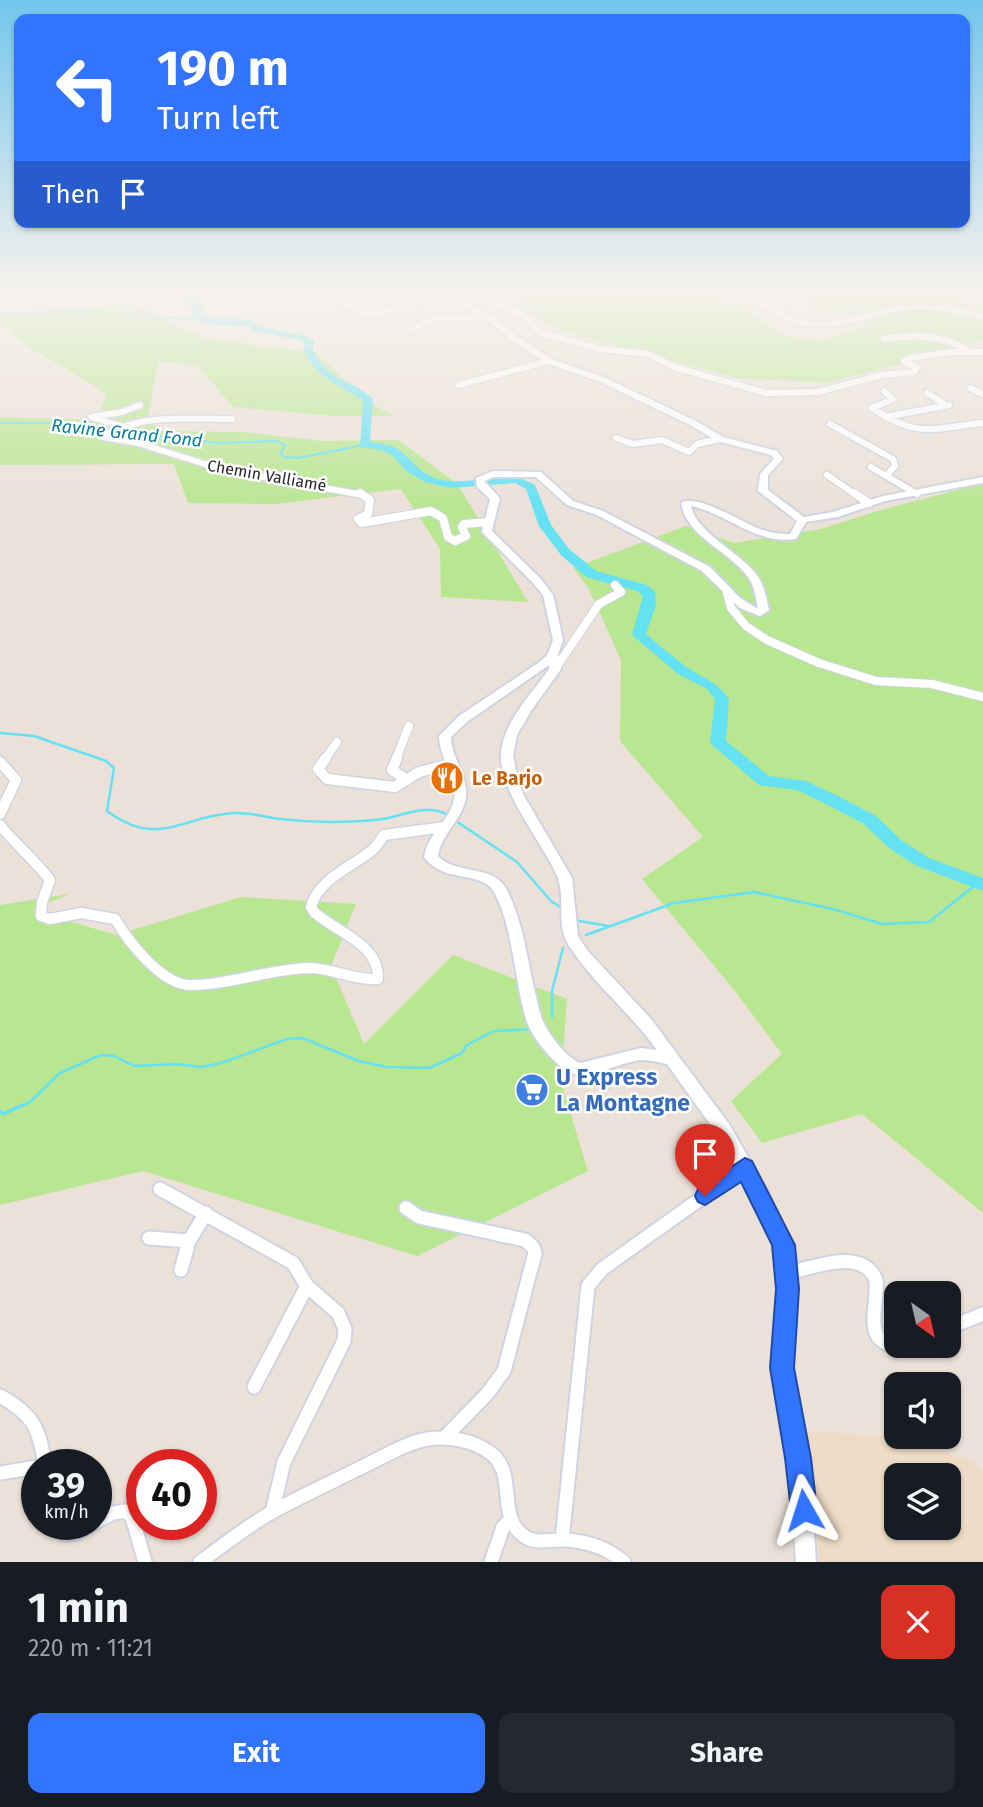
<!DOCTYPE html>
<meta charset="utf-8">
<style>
body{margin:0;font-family:"Fira Sans",sans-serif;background:#242831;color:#f1f3f6;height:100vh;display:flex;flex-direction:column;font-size:26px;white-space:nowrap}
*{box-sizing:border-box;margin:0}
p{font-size:23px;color:#9ea1a6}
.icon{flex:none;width:38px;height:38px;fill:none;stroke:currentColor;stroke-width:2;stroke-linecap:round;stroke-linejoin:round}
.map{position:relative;height:1562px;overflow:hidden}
.panel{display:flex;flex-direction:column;background:#171b24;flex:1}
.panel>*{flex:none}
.top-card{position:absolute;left:14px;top:14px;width:956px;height:214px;border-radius:14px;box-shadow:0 2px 5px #0004;background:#3273ff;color:#fff;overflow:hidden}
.needle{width:46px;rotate:146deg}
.fabs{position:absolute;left:884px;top:1281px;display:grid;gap:14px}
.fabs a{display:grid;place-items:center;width:77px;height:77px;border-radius:14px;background:#171b24;box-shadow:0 2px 5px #0004;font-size:35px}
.speed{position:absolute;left:21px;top:1449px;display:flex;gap:14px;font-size:35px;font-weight:700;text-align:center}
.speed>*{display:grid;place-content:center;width:91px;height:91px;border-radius:50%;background:#171b24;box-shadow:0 2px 5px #0004;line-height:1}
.speed small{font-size:18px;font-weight:400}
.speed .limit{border:10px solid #d22;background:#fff;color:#111}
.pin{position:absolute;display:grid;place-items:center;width:60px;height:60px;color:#fff;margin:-72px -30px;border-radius:50% 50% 50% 0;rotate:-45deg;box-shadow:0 0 7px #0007}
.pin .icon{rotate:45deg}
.me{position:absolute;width:77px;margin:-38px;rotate:354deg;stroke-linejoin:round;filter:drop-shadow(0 0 5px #0008)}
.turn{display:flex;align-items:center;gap:24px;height:147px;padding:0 28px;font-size:32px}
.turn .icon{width:91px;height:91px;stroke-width:2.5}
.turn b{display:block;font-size:49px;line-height:60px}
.then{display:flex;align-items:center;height:66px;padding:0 28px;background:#0003;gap:14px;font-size:26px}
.round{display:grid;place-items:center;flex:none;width:74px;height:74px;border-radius:14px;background:#242831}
.summary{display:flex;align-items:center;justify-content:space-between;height:119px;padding:0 28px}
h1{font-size:42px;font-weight:700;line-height:52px}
.primary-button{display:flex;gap:14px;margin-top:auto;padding:14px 28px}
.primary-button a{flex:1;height:80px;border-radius:14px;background:#3273ff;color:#fff;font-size:28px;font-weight:700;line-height:80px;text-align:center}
.primary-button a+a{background:#242831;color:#f1f3f6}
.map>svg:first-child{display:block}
.education{fill:#eedcc6;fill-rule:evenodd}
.green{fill:#b9e691}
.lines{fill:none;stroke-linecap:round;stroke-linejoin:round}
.stream-far2{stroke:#65e1f4;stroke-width:2}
.stream-far1{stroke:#65e1f4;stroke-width:2.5}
.stream{stroke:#65e1f4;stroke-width:3.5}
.river{fill:#65e1f4;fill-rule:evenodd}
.minor-far3-casing{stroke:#ced4e2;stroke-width:9}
.minor-far2-casing{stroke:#ced4e2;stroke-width:10}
.minor-far1-casing{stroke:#ced4e2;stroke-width:13}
.minor-casing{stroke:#ced4e2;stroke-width:17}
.tertiary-casing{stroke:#ced4e2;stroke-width:4}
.minor-far3{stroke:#fff;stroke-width:6}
.minor-far2{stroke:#fff;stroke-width:8}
.minor-far1{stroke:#fff;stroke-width:10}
.minor{stroke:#fff;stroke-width:13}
.tertiary{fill:#fff;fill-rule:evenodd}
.route{fill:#3273ff;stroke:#204ba6;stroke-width:2}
.labels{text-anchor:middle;stroke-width:5;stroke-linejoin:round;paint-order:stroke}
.far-street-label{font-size:16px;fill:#282828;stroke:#fff}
.far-water-label{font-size:18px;font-style:italic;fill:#077d9d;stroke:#fff}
.food-label{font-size:19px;font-weight:bold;fill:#c56008;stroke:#fff;text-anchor:start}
.near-shop-label{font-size:23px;font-weight:bold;fill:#366cbe;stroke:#fff;text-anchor:start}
</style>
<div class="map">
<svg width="983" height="1562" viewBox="0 0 983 1562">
<rect width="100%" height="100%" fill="#ebe1d8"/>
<path class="education" d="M803,1432l54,2 62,8 50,18 14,12v90h-165l1,-13zM896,1475h52v53h-52z"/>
<path class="green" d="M536,292h161l48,14 34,28 41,7 55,-18 -63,-17 -16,-14h187v48l-49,16 -105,26 -88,-3 -176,-47 -54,-25z
M129,303l78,36 109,14 53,50 25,13h-59l-102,-9 -36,-42 -39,-4 -10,55 15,15 79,1 80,9 77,-1 59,45 70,117 -87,-5 -1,-48 -39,-60 -126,15 -87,-1 -14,-39 -174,1v-48l99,3 7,-27 -79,-47 -27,-23v-8z
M983,483v730l-121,-99 -100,29 -31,-42 51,-47 -47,-63 -93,-112 61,-42 -83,-96 1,-81 -33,-73 -15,-19 113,-42 48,17 87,-14 60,-19z
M69,894l-37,16 84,25 125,-38 115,7 -25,62 33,78 89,-89 114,44 -6,83 27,89 -171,85 -274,-85 -143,34v-300z"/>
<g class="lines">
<path class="stream-far2" d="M920,292l28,4 13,-2
M0,314l116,-4 32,7 47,1
M0,423h75l32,9
M117,432l102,11 58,-2 8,4 -4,8 2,4 15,1 66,-13"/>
<path class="stream-far1" d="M0,733l34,3 72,25 8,7 -7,43c51,38 75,5 126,2 16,-1 31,4 47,6 34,4 62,4 96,1 24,-2 49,-18 72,-5
M453,819l64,43 34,39 12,8
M574,917l5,4 30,5
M586,935l88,-32 80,-11 79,17 49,15 47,-2 49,-39
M552,1017v-26l11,-43
M19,1107l11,-5 30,-29 41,-18 13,1 20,10 43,-2 25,3 19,-4 66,-24 15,-1 57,23 28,6 42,1 33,-15 5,-8 27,-14 38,-2"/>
<path class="stream" d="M0,1111l3,3 20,-9"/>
<path class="river" d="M187,292h8l1,7 8,10 -4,7 49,4 12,7 44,9 9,5 -1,9c15,31 38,29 60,49l-3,43c10,1 22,2 31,9 17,15 23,28 49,30 33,3 54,-14 85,4l16,40 18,24 27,22 51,14 8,7 1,13 -10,29c13,11 26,22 39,32 18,13 31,14 44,33l-3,42 43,35 37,5 30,14 40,21 25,24 28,18 54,20v13l-66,-25 -28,-18 -25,-24 -40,-21 -27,-13 -38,-5 -49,-42 5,-44 -8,-10 -29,-15 -46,-39 11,-39 -6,-5 -51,-14 -25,-22 -22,-29 -13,-37 -11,-6 -64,5 -26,-6 -19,-11 -14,-16 -11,-5 -21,-3 3,-47c-25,-15 -46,-22 -60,-50l3,-6 -7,-4 -44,-9 -8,-5 -35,-1 -20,-5 2,-11 -8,-10z
M958,292l25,2v6l-25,-4z"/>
<defs>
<path id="minor-far3" d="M349,292h3
M969,292l-4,1 1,5 17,4
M973,292l10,2
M303,295l31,4 35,16 30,-8 -3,-11 28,6 36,2
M456,301l18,-3 32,8 19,11 15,16 61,16 47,5 26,13 92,26 52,-1 64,-17 32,-3 3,-4 -13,-7 6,-3 41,-6h32
M412,329l25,-12h51
M884,339c32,-5 57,-5 85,12
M459,385l90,-24
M970,388l13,6
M884,391l9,8 -21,9c46,31 60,20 111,15
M927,393l19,12
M885,417l64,-12
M232,419c-39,0 -95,-6 -129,18l35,6 86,27 139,25
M830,424l63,35 2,7 -8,9
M124,427l-33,-10 31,-5 18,-7
M616,438l17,6 29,-4 27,12 8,-8 23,-5
M871,467l46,27
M827,475l29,20"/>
<path id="minor-far2" d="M360,493l10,7 -2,14 -10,5 4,4 69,-12 12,7 5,19 7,4 11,-5 -4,-9 2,-3 25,-2
M854,493l15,10
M727,593l4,15 15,18 21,14 52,23 57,18 56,3 51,13
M555,669l44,-65 22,-12 -6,-7
M325,759l12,-17
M396,759l13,-33"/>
<path id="minor-far1" d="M326,758l-8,11 9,10 68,8 24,-15 31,-8
M397,758l-5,12 15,10
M0,762l16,18 -16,34
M0,825c16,20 35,35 50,55l-8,22 -1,14 9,3 31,-6 34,6c13,22 47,66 75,66 40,0 79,-16 119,-17 24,0 46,13 69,11 2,-35 -42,-47 -64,-67l-3,-5c7,-27 38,-39 59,-55 6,-4 10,-11 14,-17l61,-8"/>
<path id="minor" d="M160,1189l133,74 14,23 31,27 7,16 -1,12 -60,121 -12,50
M406,1208l13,9 106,23 8,7 2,6 -31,118 -17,23 -41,42
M149,1238l40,3
M181,1270l8,-29 17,-28
M788,1273c25,-5 74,-27 88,7 3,29 -19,70 34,66
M948,1328l35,-14
M254,1387l53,-101
M0,1396c34,19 39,32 45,69
M0,1473l37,-6
M96,1522l17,-9 13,-2 6,6 13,45
M55,1524l10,10 10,-1 16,-9
M562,1540l26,-254 14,-17 143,-102
M200,1562c24,-17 48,-37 74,-51 28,-15 58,-29 86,-43 22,-10 44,-25 68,-29 20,-3 44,1 61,13 30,20 6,64 35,84 10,8 24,4 36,4 24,0 46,7 64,22
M491,1562l12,-35 8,-8"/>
<path id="tertiary" d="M439,292h8l49,26 21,18 35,23 54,19 90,43 27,16 54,14 6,8 -15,16v15l36,27 29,-5 50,-16 100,-19v6l-98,18 -47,16 -32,5 -10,17c-40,6 -68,-25 -105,-33 6,27 48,46 65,68 8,10 10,23 13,36l-9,6 -20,-8 -38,-37 -105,-56 -30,-10 -31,-28h-42l-10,4 16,17 -8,33 49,48 12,16 10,45 -5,15 3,14 -30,42 -14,24 -4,21 4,19 6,19 49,84 6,58 9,14 64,69 78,105 38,66 25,55 5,19v25l-6,79 19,102 6,92h-20l-6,-92 -17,-102 6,-79v-25l-5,-19 -20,-46 -37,-65 -50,-70c-9,-2 -18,-4 -27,-4 -17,2 -47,17 -62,15 -19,-3 -45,-36 -51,-53 -13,-40 -13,-93 -33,-130 -12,-22 -51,-8 -70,-35 4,-24 26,-36 30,-58 4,-21 -15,-41 -15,-63l20,-20 82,-55 7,-7 5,-14 -10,-45 -10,-12 -51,-51 8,-33 -13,-12 -1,-9 17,-7 48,1 32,29 30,10 107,56 30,31 18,11c-2,-10 -3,-23 -10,-32 -18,-26 -61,-39 -67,-74 17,-10 63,21 82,27 9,3 17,4 27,4l7,-13 -39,-30 2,-17 14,-15 -3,-4 -54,-14 -27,-16 -90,-43 -54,-19 -35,-23 -21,-18zM549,665v4c-16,23 -41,48 -47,77 -9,40 40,94 55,130 9,21 -1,48 11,68 24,39 62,68 89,106l-16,-2 -61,15c-12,-4 -34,-31 -38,-44 -4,-9 -5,-21 -8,-31 -7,-32 -12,-68 -27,-98 -14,-27 -50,-14 -69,-34 3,-23 26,-37 28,-60 2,-21 -15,-38 -15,-59l16,-15z
M742,292c24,0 41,27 67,30 25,3 49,-7 74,-12 34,-8 66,-6 100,5v4c-26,-7 -52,-13 -80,-9 -35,5 -70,24 -106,14 -19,-5 -39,-20 -55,-32z"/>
</defs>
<use href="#minor-far3" class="minor-far3-casing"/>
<use href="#minor-far2" class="minor-far2-casing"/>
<use href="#minor-far1" class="minor-far1-casing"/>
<use href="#minor" class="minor-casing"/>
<use href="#tertiary" class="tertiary-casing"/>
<use href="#minor-far3" class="minor-far3"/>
<use href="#minor-far2" class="minor-far2"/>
<use href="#minor-far1" class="minor-far1"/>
<use href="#minor" class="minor"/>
<use href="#tertiary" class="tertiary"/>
</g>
<linearGradient id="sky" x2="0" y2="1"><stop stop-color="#73c6ed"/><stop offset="0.57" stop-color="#f6f2ed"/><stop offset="1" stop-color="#f6f2ed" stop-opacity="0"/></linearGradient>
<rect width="983" height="511" fill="url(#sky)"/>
<path class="route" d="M745,1158l7,3 43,84 4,44 -5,79 17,90 6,52 -4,9 -9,4 -10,-4 -3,-9 -6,-52 -15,-90 6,-79 -4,-44 -31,-63 -36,23 -7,-3 -3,-6 3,-7z"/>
<defs>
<symbol id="restaurant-disc" viewBox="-11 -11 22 22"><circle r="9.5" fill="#e8710a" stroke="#fff"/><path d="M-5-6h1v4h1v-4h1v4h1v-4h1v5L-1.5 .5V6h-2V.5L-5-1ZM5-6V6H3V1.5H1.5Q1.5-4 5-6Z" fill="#fff"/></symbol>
<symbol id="supermarket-disc" viewBox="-11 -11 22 22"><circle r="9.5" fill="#3f7fe0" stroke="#fff"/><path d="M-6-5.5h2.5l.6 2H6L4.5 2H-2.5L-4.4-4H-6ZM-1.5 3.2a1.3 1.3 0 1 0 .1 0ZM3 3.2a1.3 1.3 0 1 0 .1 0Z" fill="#fff"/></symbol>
</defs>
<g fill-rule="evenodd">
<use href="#restaurant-disc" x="428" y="759" width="38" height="38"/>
<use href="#supermarket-disc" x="513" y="1071" width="38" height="38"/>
</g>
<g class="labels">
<g class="far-street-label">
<text transform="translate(267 475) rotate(10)" y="6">Chemin Valliamé</text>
</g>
<g class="far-water-label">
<text transform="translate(127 433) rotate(6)" y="6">Ravine Grand Fond</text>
</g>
<g class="food-label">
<text x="472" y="785">Le Barjo</text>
</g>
<g class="near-shop-label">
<text x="556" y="1085">U Express<tspan x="556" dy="26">La Montagne</tspan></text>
</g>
</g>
</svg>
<div class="fabs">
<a><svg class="needle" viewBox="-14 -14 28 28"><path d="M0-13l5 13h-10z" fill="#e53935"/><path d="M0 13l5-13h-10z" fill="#9ea1a6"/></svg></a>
<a><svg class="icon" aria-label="sound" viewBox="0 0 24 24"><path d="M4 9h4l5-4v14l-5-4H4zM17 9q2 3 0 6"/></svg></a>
<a><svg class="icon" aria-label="layers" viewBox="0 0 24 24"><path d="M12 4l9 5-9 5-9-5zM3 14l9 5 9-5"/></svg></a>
</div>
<div class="speed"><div>39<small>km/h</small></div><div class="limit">40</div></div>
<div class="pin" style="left:705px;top:1196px;background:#d93025"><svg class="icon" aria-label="arrive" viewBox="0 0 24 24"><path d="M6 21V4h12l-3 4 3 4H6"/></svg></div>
<svg class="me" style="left:804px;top:1510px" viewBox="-20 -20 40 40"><path d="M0-17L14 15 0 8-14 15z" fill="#3273ff" stroke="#fff" stroke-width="4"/></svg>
<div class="top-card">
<div class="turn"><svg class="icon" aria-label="left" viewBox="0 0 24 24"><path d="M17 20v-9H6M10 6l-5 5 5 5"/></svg><div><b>190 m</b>Turn left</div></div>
<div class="then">Then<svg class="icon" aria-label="arrive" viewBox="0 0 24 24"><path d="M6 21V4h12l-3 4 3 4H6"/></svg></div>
</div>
</div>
<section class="panel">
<div class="summary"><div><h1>1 min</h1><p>220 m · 11:21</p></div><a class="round" style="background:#d93025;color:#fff"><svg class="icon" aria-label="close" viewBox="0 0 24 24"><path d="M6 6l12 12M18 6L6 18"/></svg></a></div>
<div class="primary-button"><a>Exit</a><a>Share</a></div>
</section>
